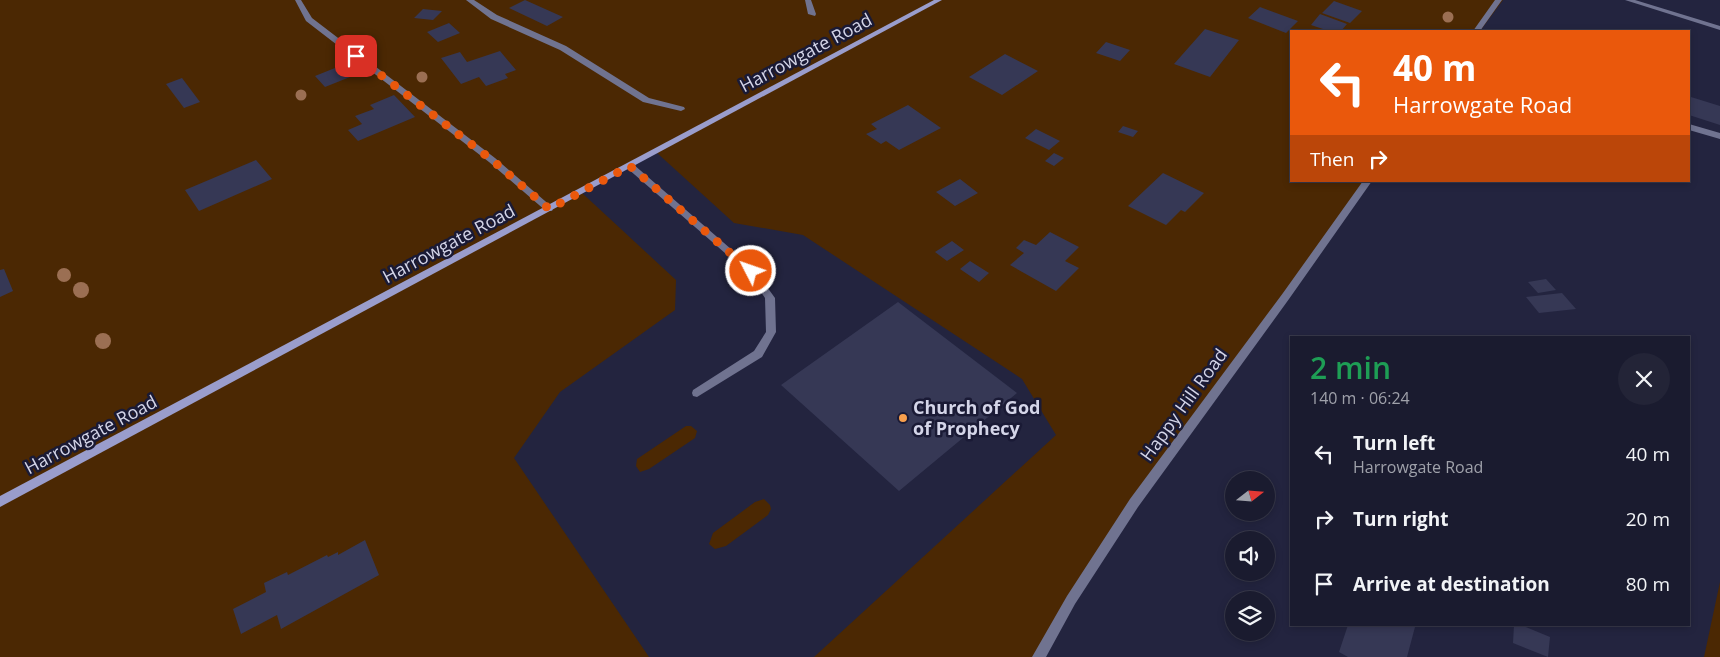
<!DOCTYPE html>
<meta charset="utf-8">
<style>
body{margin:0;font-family:"Open Sans",sans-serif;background:#232437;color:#f1f3f6;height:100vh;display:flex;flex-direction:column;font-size:19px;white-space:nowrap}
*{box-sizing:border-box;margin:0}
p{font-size:16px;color:#9fa1aa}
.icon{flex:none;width:28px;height:28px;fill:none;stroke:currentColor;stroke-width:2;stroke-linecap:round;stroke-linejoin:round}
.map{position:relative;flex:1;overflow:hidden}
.panel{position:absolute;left:1290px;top:336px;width:400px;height:290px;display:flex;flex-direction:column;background:#1a1b2f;border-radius:0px;box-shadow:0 2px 8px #0003,0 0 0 1px #38394b}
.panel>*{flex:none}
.banner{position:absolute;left:1290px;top:30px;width:400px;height:152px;border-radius:0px;box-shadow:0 2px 8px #0003,0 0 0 1px #38394b;background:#ea580c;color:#fff;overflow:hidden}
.needle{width:32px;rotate:73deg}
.tools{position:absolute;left:1225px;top:471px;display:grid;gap:10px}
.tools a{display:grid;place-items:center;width:50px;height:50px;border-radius:50%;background:#1a1b2f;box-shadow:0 2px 8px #0003,0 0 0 1px #38394b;font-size:25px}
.pin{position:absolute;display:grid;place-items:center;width:42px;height:42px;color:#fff;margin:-21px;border-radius:10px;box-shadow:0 2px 8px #0006}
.me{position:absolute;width:55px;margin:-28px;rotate:311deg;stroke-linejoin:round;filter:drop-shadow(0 0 4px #0008)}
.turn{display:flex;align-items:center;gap:18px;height:105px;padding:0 20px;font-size:22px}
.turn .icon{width:65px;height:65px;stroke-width:2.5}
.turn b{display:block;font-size:35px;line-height:42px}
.then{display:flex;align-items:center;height:48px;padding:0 20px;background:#0003;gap:10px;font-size:19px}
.round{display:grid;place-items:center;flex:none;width:52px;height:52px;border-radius:26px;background:#232437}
.head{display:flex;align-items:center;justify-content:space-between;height:85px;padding:0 20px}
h1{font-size:30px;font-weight:600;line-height:38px;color:#1e9e55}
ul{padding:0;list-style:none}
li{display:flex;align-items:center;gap:15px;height:65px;padding:0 20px}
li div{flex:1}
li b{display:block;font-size:19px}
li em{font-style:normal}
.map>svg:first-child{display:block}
.green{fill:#4b2803}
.building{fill:#363855}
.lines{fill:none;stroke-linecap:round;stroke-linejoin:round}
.service{fill:#707390;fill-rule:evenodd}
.minor{fill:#707390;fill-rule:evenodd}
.tertiary{fill:#707390;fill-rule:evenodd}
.secondary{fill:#9a9dcc;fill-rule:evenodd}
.tree{fill:#9b6f53}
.route{stroke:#ea580c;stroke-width:9;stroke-dasharray:0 16.2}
.poi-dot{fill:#f9a04d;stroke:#1a1a35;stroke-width:2}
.labels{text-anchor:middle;stroke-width:5;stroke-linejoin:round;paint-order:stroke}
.street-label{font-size:18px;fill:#d4d5e8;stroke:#1a1a35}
.poi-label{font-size:18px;font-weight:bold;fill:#d4d5e8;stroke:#1a1a35;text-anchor:start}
</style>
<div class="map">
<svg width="1720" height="657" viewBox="0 0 1720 657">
<rect width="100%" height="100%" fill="#23243f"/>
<path class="green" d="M0,0h1503l-23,31h-189v150h79l-227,309 -104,167h-225l242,-222 -34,-56 -219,-144 -69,-12 -78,-71 -75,40 95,88 -1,30 -115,82 -46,66 135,199h-649z
M686,426h5l6,5 -2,7 -46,31 -9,3 -4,-6 1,-7z
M764,499l6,6 1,4 -3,6 -42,31 -11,3 -6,-5 4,-11 42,-31z
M1720,582v75h-16z"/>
<path class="building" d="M525,0l38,17 -16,9 -38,-18z
M1334,1l28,10 -12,12 -28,-10z
M1260,7l38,14 -12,12 -38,-15z
M423,9l19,2 -9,9 -19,-2z
M1320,14l27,10 -6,7h-12l-18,-6z
M449,23l11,10 -22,9 -11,-10z
M1205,29l34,11 -29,37 -36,-13z
M1106,42l24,8 -10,11 -24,-8z
M500,51l16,19 -11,4 3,4 -22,8 -7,-9 -18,7 -20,-26 19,-6 7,10z
M1005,54l33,17 -36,24 -33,-18z
M340,66l10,11 -25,10 -10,-11z
M182,78l18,24 -16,6 -18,-24z
M394,95l21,22 -57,24 -10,-11 14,-6 -7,-8 19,-7 -4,-4z
M1691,97l29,9v19l-31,-10z
M908,105l33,23 -42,22 -13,-9 -5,3 -15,-10 11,-5 -6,-5z
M1123,126l15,5 -5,6 -15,-5z
M1036,129l24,12 -11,9 -24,-12z
M1054,153l10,5 -10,8 -9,-5z
M256,160l16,19 -73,32 -14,-21z
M1163,173l41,20 -19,19 -4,-2 -15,15 -38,-19z
M960,179l18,14 -23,13 -19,-14z
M1050,232l29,15 -14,14 14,7 -23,23 -46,-26 14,-12 -8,-5 8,-8 12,5z
M952,241l12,9 -17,11 -12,-9z
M970,261l19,12 -10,9 -19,-13z
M4,269l9,22 -13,6v-27z
M1546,279l10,11 -18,3 -10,-11z
M1562,293l14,16 -37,4 -13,-16z
M898,302l119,91 -118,98 -118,-106z
M365,540l14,35 -98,54 -4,-14 -36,19 -8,-25 33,-17 -2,-9 23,-11 1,3 39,-20 1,2 10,-5v3z
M1348,625h63l4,2 -8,30h-59l-9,-5z
M1514,625h7l29,12 -2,20 -35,-14z"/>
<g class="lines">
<path class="service" d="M295,0h6l11,18 183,140 57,49 1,2 -1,2h-6l-57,-49 -183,-141z
M466,0h8l23,15 69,31 83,52 35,9 1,2 -4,2 -38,-9 -83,-52 -69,-31z
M805,0h6l5,14 -1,2 -7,-2z
M1689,124l31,9v6l-31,-9z"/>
<path class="minor" d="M1625,0h10l85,26v4z
M630,163l3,1 121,105 21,29 1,34 -14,25 -65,40 -4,-1 -1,-3 1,-3 61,-39 12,-19 -1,-34 -17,-25 -121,-105v-4z"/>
<path class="tertiary" d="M1495,0h7l-22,31h-7z
M1363,181h9l-83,118 -151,208 -63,97 -29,53h-14l35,-61 63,-97 153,-206z"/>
<path class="secondary" d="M934,0h8l-942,507v-11z"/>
</g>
<g class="tree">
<circle cx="1448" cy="17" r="5.5"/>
<circle cx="367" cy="43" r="5.5"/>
<circle cx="422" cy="77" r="5.5"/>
<circle cx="301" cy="95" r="5.5"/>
<circle cx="64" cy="275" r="7"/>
<circle cx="81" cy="290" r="8"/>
<circle cx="103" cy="341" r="8"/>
</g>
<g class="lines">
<path class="route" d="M356,56l136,104 57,49 81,-43 121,105"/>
</g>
<circle class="poi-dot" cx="903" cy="418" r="5"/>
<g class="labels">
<g class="street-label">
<text transform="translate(806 53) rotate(-28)" y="6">Harrowgate Road</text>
<text transform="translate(449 244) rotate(-28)" y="6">Harrowgate Road</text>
<text transform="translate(1184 405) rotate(-54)" y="6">Happy Hill Road</text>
<text transform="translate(91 435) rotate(-28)" y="6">Harrowgate Road</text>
</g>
<g class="poi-label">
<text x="913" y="414">Church of God<tspan x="913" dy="21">of Prophecy</tspan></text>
</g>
</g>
</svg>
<div class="tools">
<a><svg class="needle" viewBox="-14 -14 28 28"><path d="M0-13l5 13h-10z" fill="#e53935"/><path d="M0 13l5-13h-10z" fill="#9fa1aa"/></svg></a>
<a><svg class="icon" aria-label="sound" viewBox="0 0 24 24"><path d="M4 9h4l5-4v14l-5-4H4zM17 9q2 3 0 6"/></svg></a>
<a><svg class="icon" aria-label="layers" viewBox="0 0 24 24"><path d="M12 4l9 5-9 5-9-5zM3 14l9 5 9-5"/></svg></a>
</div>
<div class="pin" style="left:356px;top:56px;background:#d93025"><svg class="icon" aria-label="arrive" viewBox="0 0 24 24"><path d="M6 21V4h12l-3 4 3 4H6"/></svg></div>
<svg class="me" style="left:751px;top:271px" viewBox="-20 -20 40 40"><circle r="17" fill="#ea580c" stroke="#fff" stroke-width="3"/><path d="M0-11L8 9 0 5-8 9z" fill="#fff"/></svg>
<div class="banner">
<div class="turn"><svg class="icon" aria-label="left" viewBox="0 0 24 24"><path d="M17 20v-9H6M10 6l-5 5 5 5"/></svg><div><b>40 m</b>Harrowgate Road</div></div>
<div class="then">Then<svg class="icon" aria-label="right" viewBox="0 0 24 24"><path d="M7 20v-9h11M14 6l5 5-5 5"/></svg></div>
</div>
<section class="panel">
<div class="head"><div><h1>2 min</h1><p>140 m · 06:24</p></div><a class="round"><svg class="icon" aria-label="close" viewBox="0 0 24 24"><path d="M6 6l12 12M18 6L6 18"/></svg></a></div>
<ul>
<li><svg class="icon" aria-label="left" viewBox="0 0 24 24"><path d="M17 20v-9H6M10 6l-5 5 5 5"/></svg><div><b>Turn left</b><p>Harrowgate Road</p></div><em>40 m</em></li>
<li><svg class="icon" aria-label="right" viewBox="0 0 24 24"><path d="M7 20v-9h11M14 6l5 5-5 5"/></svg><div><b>Turn right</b></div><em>20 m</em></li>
<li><svg class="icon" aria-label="arrive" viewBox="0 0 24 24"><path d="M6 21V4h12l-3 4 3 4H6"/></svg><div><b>Arrive at destination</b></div><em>80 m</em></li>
</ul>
</section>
</div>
